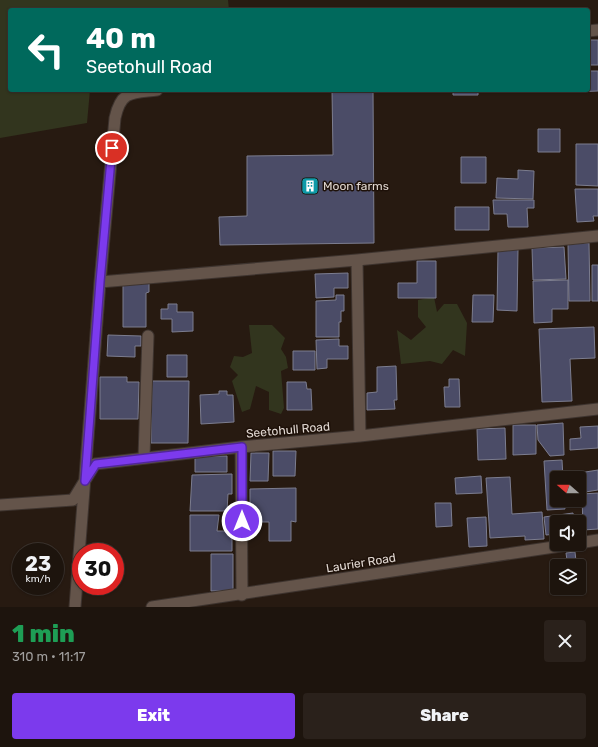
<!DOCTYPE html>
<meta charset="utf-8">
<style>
body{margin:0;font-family:Rubik,sans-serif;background:#2a211b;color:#f1f3f6;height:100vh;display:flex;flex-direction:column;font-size:15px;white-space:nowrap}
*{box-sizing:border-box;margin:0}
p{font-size:13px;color:#a09e9d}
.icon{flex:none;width:22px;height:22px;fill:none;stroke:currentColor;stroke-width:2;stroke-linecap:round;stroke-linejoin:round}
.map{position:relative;height:607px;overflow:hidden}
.drawer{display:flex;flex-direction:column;background:#1d140d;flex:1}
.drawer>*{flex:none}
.hud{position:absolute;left:8px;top:8px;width:582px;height:84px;border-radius:4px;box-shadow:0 1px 3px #0004,0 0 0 1px #3b332e;background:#00695c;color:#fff;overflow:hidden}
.needle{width:26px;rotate:290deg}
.buttons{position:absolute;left:550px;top:471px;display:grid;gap:8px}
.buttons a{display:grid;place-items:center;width:36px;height:36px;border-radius:4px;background:#1d140d;box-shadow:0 1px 3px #0004,0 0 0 1px #3b332e;font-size:20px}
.speed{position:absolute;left:12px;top:543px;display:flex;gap:8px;font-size:20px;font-weight:700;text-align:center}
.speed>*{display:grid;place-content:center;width:52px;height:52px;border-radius:50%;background:#1d140d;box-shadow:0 1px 3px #0004,0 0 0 1px #3b332e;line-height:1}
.speed small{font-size:10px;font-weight:400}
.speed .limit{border:6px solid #d22;background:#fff;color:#111}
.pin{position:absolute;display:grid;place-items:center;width:34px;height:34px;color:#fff;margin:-17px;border:2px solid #fff;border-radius:50%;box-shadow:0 1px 4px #0007}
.me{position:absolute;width:44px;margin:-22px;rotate:0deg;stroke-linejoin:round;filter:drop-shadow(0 0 3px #0008)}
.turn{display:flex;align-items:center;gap:14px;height:84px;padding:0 12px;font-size:18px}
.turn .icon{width:52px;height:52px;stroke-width:2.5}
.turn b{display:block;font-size:28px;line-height:34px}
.round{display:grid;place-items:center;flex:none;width:42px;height:42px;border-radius:4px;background:#2a211b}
.summary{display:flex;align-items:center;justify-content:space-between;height:68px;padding:0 12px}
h1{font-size:24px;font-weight:800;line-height:30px;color:#1e9e55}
.action{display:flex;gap:8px;margin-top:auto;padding:8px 12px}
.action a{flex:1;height:46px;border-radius:4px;background:#7c3aed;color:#fff;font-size:16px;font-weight:800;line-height:46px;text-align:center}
.action a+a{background:#2a211b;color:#f1f3f6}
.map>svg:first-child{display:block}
.green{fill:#32351e}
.building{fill:#4b4c67;stroke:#7c7d8f}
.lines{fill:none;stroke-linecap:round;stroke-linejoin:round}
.street-casing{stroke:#3e342f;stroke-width:13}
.street{stroke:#64544a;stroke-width:11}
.route-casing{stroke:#51269a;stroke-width:10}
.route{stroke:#7c3aed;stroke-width:7}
.labels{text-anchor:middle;stroke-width:3;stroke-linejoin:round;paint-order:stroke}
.poi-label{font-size:12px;fill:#e2d9d3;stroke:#1e1109;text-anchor:start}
.street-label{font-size:12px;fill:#e2d9d3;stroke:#1e1109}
</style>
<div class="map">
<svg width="598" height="607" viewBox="0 0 598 607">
<rect width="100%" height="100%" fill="#271a11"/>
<path class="green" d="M0,0h228l1,10h-219v80h80l-3,33 -87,15z
M434,297l3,15 7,-8h13l10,19 -2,33 -12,-6 -11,14 -12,-3 -29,3 -4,-34 14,10 15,-13 -8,-10v-17z
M249,325h23l13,13 -4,11 5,8 2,11 -7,3 3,37 -3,6 -12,-4v-18l-13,-6 -6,23 -8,3 -10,-31 6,-6 -8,-8 4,-11 9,1 9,-4z"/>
<path class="building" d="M588,40h10v25h-10z
M588,71h10v20l-25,1v-2h15z
M332,90h41l1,153 -154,2 -1,-28 28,-1v-60l86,-1z
M453,90h25v5h-25z
M538,129h22v23h-22z
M576,144h22v42l-22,-1z
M461,157h25v26h-25z
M518,170l16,1 -1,28 -37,-1 1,-20 21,1z
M575,189h23v27h-5l1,5 -17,1z
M493,200h41v8h-7l1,19h-20l-1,-13h-13z
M455,207h34v23h-34z
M589,243l1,58h-21l-1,-57z
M564,247l2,32 -33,1 -1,-32z
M498,249h20l-1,62 -20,-1z
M417,261h19v37h-38v-15h19z
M592,265h6v36h-6z
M348,273v15h-14v9l-18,1 -1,-24z
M568,280v29h-16v13l-18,1 -1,-42z
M123,282h26v10l-3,1v34h-23z
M336,295h8v16h-3v11h-2v15h-23v-36l20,-1z
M473,295h21l-1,27h-21z
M168,304h9v8h16v19l-21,1v-13h-11v-10h7z
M594,327l1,31 -25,1 2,42 -30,1 -3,-73z
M108,335l33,1v10h-6v11l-28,-1z
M339,339v7h9v13h-21v9l-10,1 -1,-29z
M293,351h22v19h-22z
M167,355h20v22h-20z
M396,366l1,34h-3l1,9 -28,1v-17l10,-1v-25z
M100,377h27v5h12l-1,37h-38z
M449,379h10l1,28h-15l-1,-20h5z
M152,381h37l-1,62h-37z
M287,382h19l1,7h4l1,21h-25z
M219,391h8v4h6l1,27 -33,2 -1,-29 19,-1z
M563,423l1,32 -14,1 -12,-16 -1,-15z
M513,425h23v29l-23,1z
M598,426v22l-28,2v-11l11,-1 -1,-11z
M505,428l1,31 -28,1 -1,-31z
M273,451h23l-1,25h-22z
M251,453h18l-1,28h-18z
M195,456h32v16h-32z
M562,460l1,18h-6v22h7l1,9 -18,1 -3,-49z
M598,470v20l-19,3v-15h-12l-1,-3z
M232,474v20h-4l-1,17h-37l2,-36z
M481,476l1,17 -26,1 -1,-16z
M510,477l2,37 30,-2 2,27 -19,1v-4l-35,2 -4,-60z
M296,488v34l-5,-1v20h-22v-19h-19v-33z
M598,493v36l-15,1 -1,-36z
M435,503h16l1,23 -16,1z
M573,513l1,9h-17v12l-11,1 -2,-18z
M190,515h29l-2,16h15v20h-42z
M486,517l1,29 -18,1 -2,-29z
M575,552l1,9 9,-1 1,16 -7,1 1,8h-1v-19h-19v-6h7l-1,-7z
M211,554h22v37h-22z"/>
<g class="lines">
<defs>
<path id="street" d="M588,31l10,-1
M357,260l3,176
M100,282l257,-22 241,-24
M241,447l1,148
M144,457l4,-121
M0,505l73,-5 22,-36 146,-17 119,-11 238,-27
M579,543l19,-3
M75,607l25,-325 15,-164c6,-28 17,-25 42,-28
M152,607l422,-63"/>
</defs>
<use href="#street" class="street-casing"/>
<use href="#street" class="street"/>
</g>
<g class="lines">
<defs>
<path id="route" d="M112,148l-12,134 -15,199 11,-17 146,-17v74"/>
</defs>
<use href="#route" class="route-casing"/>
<use href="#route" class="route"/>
</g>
<defs>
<symbol id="building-square" viewBox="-11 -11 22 22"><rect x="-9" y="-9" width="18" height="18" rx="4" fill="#0f9aa8" stroke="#1e1109"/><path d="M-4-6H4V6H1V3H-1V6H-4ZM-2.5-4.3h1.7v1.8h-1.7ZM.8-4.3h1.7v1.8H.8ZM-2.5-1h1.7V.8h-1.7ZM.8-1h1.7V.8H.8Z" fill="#fff"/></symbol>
</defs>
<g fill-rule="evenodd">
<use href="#building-square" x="300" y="176" width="20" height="20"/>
</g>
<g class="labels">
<g class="poi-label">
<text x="323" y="190">Moon farms</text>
</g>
<g class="street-label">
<text transform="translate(288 430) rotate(-5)" y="4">Seetohull Road</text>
<text transform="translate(361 563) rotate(-9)" y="4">Laurier Road</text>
</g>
</g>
</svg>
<div class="buttons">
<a><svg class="needle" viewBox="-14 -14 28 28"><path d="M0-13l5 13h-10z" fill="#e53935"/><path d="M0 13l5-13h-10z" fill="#a09e9d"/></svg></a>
<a><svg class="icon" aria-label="sound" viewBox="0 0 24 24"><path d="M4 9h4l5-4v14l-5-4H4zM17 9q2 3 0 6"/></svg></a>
<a><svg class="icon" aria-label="layers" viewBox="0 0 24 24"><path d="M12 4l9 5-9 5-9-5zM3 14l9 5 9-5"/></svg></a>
</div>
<div class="speed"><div>23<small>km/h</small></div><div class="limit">30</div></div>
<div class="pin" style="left:112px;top:148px;background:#d93025"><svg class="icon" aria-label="arrive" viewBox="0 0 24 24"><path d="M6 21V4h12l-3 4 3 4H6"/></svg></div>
<svg class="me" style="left:242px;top:521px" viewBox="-20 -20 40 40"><circle r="17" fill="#7c3aed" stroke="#fff" stroke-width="3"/><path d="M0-11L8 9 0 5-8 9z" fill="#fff"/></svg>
<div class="hud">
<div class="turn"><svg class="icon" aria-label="left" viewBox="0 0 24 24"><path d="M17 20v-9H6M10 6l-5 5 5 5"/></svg><div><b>40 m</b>Seetohull Road</div></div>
</div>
</div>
<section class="drawer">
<div class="summary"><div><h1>1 min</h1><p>310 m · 11:17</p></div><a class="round"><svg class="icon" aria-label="close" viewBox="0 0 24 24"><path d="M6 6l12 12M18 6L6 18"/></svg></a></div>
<div class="action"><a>Exit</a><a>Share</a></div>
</section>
